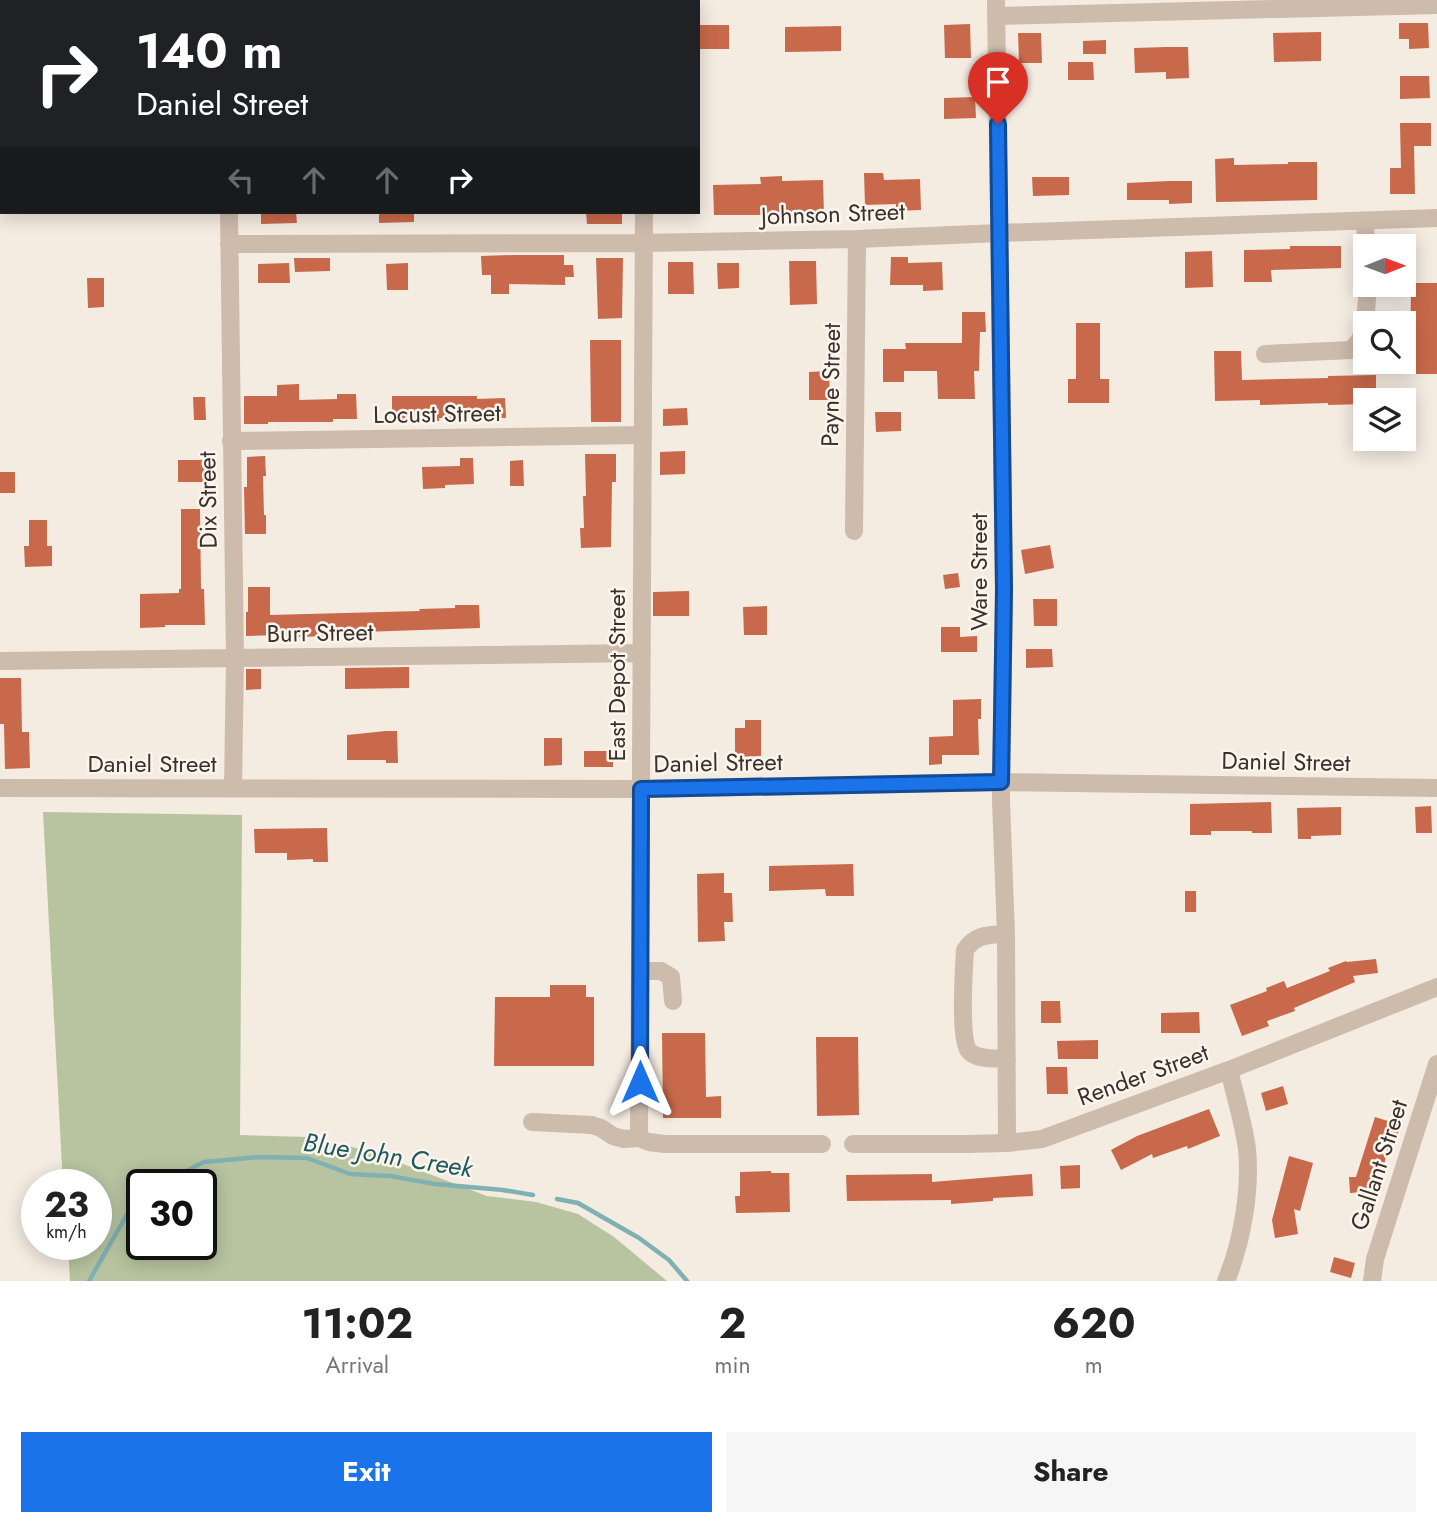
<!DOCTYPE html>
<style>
body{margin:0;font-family:Jost,sans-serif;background:#f6f6f6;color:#222;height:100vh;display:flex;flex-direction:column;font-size:26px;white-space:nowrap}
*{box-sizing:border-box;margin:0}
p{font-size:23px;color:#767676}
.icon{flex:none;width:38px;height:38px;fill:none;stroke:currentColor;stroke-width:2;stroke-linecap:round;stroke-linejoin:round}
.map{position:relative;height:1281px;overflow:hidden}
.sheet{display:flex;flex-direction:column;background:#fff;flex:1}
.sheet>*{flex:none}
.top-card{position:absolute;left:0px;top:0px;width:700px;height:214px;box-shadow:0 4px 18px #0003;background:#202124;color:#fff;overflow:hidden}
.needle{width:46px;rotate:89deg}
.tools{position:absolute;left:1353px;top:234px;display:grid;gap:14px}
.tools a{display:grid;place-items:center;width:63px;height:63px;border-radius:0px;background:#fff;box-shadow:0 4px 18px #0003;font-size:35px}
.speed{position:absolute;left:21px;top:1169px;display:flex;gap:14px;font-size:35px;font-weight:700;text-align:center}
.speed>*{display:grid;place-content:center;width:91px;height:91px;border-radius:50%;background:#fff;box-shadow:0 4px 18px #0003;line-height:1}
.speed small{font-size:18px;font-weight:400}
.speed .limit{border:4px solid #111;border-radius:10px;background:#fff;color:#111}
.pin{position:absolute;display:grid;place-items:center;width:60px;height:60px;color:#fff;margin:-72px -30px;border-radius:50% 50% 50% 0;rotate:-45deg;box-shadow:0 0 7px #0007}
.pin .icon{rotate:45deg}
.me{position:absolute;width:77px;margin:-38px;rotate:0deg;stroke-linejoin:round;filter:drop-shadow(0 0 5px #0008)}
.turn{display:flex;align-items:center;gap:24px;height:147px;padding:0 21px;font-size:32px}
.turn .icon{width:91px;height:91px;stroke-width:2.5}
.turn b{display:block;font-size:49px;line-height:60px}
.lanes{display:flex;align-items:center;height:66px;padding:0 21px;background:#0003;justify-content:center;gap:35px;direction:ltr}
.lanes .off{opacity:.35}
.eta{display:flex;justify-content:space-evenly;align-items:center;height:119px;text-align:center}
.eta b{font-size:42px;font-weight:700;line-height:49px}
.cta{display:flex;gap:14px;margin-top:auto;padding:14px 21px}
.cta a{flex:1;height:80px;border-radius:0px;background:#1a73e8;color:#fff;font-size:28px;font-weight:700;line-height:80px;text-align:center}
.cta a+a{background:#f6f6f6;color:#222}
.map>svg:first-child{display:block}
.green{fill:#b8c4a0;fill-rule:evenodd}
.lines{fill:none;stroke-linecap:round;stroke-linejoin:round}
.stream{stroke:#7fb0b2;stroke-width:4.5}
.building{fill:#c8694b}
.minor{stroke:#cdbbac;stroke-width:18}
.route-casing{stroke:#114b97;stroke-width:18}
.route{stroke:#1a73e8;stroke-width:12}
.labels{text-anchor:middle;stroke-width:5;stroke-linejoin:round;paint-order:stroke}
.street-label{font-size:24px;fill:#3b302b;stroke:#fbf5ee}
.water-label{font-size:26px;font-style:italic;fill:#1f5a5e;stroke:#fbf5ee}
</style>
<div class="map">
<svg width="1437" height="1281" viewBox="0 0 1437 1281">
<rect width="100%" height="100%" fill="#f4ebe1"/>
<path class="green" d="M43,812l199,3 -2,320 69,2 60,14 118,45 49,6 42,12 36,23 53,44h-597l-2,-37h28v-59h-33zM142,1185h59v59h-59z"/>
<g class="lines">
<path class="stream" d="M158,1185l46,-23 54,-5 49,1 43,16 40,2 45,8 68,6 30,5
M557,1199l21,4 61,35 30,22 18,21
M89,1281l40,-70 13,-11"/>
</g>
<path class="building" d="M1399,23h29l1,25 -20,1v-10h-10z
M970,24l1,34h-26l-1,-33z
M698,25h31v24h-31z
M841,26v25l-56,1v-25z
M1321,32v29l-47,1 -1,-29z
M1018,33h23l1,30h-23z
M1106,40v14h-23v-13z
M1166,47h22l1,31 -23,1v-7l-31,1 -1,-25z
M1068,62h25l1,18h-26z
M1400,76h29l1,22 -30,1z
M975,97l1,21 -32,1v-21z
M1400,123h31v23h-17l1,48h-25v-26h11z
M1234,158v7l54,-1v-2h29v38l-101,2 -1,-43z
M864,173h19l1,7 36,-1 1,31 -25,1v-7l-31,1z
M782,176v5l41,-1 1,35h-110l-1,-30 48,-1 -1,-7z
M1032,177h37v18l-36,1z
M1169,181h23v22l-23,1v-4h-42v-17z
M261,212h35l1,11 -36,1z
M379,212h35v10l-35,1z
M586,212h36v12h-35z
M1290,246h51v22l-70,2 1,12h-28v-32l46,-1z
M1212,251l1,36 -28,1v-36z
M513,255h51v10h9l1,12h-9v8l-56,-1v10h-18v-19h-9l-1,-19z
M891,257h17v6l34,-1 1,28 -20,1v-6h-33z
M294,258h36v13l-35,1z
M596,258h27l-1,60 -24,1z
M789,261h27l1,43 -27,1z
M668,262h25l1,32h-26z
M289,263l1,20h-32v-19z
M408,263v27h-21l-1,-26z
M717,263h22v25l-21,1z
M87,278h17v29l-16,1z
M1411,283h26v91h-27z
M962,312h23l1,20h-6l-1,39h-5l1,28h-37l-1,-28h-33v11h-21v-33h23l-1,-6h57z
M1076,323h24v56h9v24h-41v-24h8z
M590,340h31v82h-30z
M1214,351h27l1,29 86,-2v-2l48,-1v26h-11v3l-37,1v-2l-68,2v-5l-45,1z
M829,371l1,29h-21v-28z
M299,384v16l38,-1v-5h19l1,25h-24v3h-65v2h-24v-28h33v-11z
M392,396h85v3l28,-1 1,20h-67v3h-18v-3l-29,1z
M193,397h12l1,23h-12z
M687,408l1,17 -25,1v-17z
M875,412h26v19l-25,1z
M685,451v23l-25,1v-23z
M585,454h31v28h-4l-1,65 -30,1 -1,-20h4l-1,-32h3z
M265,456l1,20h-3l1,39h2v19h-21l-1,-47h3v-30z
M460,458h13l1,26 -29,1v3l-22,1 -1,-22 38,-1z
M178,460h28v22h-28z
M523,460l1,26h-14v-25z
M0,472h15v21h-15z
M181,509h19l1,80h3l1,36h-40v2l-25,1v-34l39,-1v-4h2z
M29,520h18v26h5v20l-27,1 -1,-21h5z
M1050,545l4,23 -29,6 -4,-24z
M958,573l2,14 -15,2 -2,-14z
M248,587h22v28l150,-4 -1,-2 36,-1v-3h24l1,23 -147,5v3l-37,1v2h-19v-4l-31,1v-24h2z
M689,591v25h-36v-24z
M1033,599h24v27h-23z
M767,606v29h-23l-1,-28z
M941,627h19v10l17,-1v16h-36z
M1026,649h26l1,18 -27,1z
M409,667v21l-64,1v-21z
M246,669h15v20l-15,1z
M0,678h21l1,54h7l1,36 -25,1 -1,-45h-4z
M981,699v20h-3l1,36h-37v9l-13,1v-28l24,-1v-36z
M745,720h16v36l-26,1v-29h10z
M386,731h11l1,32h-12v-3h-39v-25z
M544,738h18v27l-18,1z
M584,751h29v16h-29z
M1271,802l1,31h-20v-2h-41v4h-21v-31z
M1431,806l1,27h-16l-1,-26z
M1341,807v28l-30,1v3h-13l-1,-31z
M327,828l1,34h-15v-3l-26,1v-7h-32l-1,-24z
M853,864l1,32h-28l-1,-7 -56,2v-25z
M724,873v20h8l1,29h-9l1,19 -27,1 -1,-68z
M1185,891h11v21h-11z
M1376,959l2,14 -25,3 2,6 -61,26 1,3 -28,10 2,5 -27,10 -12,-31 37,-14 -1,-3 18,-7 3,7 43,-17 -2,-3 18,-7 1,1z
M550,985h36v12h8v69h-100l1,-69h55z
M1041,1001h19l1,22h-20z
M1199,1012l1,21h-39v-20z
M662,1033h43l1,64 15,-1v22h-58z
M816,1037h42l1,78 -42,1z
M1098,1040v19h-40l-1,-18z
M1046,1067h21l1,27h-21z
M1283,1086l5,18 -22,7 -5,-18z
M1209,1109l11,27 -32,13 -1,-3 -34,12 -1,-4 -31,16 -10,-20 26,-14z
M1375,1117l26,8 -6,16 -4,-2 -8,29 -9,-3 2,26 -26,2 -1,-16h7z
M1289,1156l24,7 -13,48 -6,-2 4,25 -23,4 -3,-18z
M1080,1165v23l-19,1 -1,-23z
M771,1171v2h18l1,39 -54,1 -1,-17h5v-24z
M932,1174v8l100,-8 1,22 -40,2v3l-42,3v-4l-104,1 -1,-26z
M1334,1257l21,6 -4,15 -21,-6z"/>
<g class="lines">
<path class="minor" d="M996,0l8,590 -3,211 5,133 1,209
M232,2v-2
M395,2l1,-2
M645,2v-2
M996,16l441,-11
M0,123h2
M229,212l6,447 -2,129
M1365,221l1,26
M229,244l415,-1 213,-4 142,-6 438,-15
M1365,324l3,-39
M1265,354l86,-4 9,-10 5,-16
M231,441l412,-6
M854,531l3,-292
M0,661l642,-8
M0,788l641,1 360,-7 436,6
M1006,934c-18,1 -30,0 -41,16 -1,17 -6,91 4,101 8,9 26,7 38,8
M640,971h21l10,6 2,24
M532,1122l60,3 9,3 12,8 11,3 15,-1 10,4 16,2h157
M639,1138l5,-926
M853,1144h114l40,-1 35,-4 187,-69 208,-83
M1226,1281c16,-39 25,-90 21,-132 -3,-24 -12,-54 -18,-79
M1372,1281l3,-22 62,-195"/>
</g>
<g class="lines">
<defs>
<path id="route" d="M640,1082l1,-293 360,-7 3,-192 -6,-466"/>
</defs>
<use href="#route" class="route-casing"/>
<use href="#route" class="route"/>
</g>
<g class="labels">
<g class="street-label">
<text transform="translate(833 214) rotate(-2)" y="8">Johnson Street</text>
<text transform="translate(831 385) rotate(-89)" y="8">Payne Street</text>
<text transform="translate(437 414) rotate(-1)" y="8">Locust Street</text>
<text transform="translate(208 500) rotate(-91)" y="8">Dix Street</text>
<text transform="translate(979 572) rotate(-90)" y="8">Ware Street</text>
<text transform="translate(320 633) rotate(-1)" y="8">Burr Street</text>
<text transform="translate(617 675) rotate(-90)" y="8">East Depot Street</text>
<text transform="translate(1286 762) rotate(1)" y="8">Daniel Street</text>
<text transform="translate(718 763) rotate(-1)" y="8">Daniel Street</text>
<text x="152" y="772">Daniel Street</text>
<text transform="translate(1143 1075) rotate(-20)" y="8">Render Street</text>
<text transform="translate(1379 1165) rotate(-72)" y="8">Gallant Street</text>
</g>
<g class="water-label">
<text transform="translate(388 1155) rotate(9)" y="9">Blue John Creek</text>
</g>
</g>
</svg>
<div class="tools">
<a><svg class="needle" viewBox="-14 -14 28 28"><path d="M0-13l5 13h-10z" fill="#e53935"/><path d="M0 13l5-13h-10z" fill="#767676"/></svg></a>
<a><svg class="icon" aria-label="search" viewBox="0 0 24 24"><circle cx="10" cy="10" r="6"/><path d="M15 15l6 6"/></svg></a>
<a><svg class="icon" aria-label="layers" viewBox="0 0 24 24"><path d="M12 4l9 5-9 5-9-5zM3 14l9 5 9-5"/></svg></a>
</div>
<div class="speed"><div>23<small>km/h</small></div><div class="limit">30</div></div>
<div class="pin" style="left:998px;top:124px;background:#d93025"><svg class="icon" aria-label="arrive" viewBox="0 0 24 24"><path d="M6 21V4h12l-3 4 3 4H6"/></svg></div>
<svg class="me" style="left:640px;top:1082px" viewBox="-20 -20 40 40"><path d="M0-17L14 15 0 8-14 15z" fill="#1a73e8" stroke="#fff" stroke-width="4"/></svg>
<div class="top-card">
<div class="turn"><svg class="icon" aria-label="right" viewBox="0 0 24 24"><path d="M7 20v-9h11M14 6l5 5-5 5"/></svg><div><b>140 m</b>Daniel Street</div></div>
<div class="lanes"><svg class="icon off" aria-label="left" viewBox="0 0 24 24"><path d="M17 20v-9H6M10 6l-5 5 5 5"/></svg><svg class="icon off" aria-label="ahead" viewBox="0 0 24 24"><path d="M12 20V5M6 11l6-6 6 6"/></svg><svg class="icon off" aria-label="ahead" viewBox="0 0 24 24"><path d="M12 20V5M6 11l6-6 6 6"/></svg><svg class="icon" aria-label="right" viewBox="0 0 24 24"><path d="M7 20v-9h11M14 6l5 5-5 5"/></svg></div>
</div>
</div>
<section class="sheet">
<div class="eta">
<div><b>11:02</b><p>Arrival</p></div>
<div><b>2</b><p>min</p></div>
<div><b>620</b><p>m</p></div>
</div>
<div class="cta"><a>Exit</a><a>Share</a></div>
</section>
